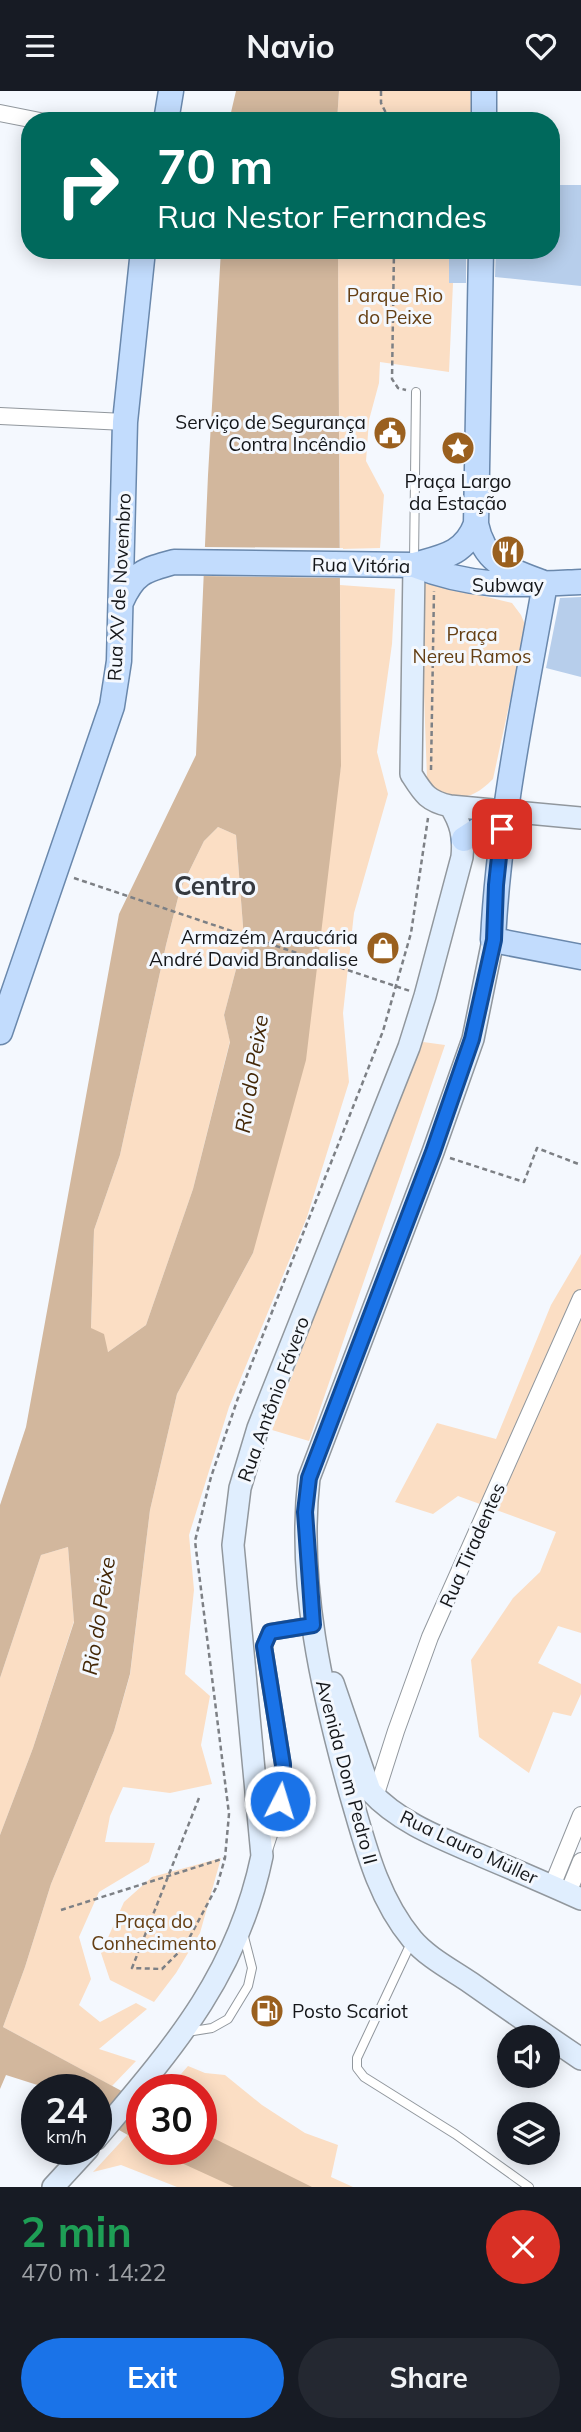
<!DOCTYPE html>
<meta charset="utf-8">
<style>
body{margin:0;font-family:Mulish,sans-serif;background:#242831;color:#f1f3f6;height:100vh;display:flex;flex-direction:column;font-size:26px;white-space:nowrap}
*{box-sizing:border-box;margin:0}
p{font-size:23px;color:#9ea1a6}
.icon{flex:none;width:38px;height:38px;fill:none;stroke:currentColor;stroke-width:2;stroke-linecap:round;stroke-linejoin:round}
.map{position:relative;height:2096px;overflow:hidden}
.drawer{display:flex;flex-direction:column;background:#171b24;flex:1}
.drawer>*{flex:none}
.guide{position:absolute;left:21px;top:21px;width:539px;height:147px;border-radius:28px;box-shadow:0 4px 18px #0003;background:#00695c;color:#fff;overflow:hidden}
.tools{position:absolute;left:497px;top:1934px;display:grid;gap:14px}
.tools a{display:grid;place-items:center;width:63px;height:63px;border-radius:50%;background:#171b24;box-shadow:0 4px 18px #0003;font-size:35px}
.speed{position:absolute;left:21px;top:1983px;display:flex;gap:14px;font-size:35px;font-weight:700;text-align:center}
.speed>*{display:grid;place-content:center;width:91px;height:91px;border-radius:50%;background:#171b24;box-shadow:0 4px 18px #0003;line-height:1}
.speed small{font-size:18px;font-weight:400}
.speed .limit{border:10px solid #d22;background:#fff;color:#111}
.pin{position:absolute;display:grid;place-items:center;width:60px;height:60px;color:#fff;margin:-30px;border-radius:14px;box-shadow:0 4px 10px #0006}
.me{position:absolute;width:77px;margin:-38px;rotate:5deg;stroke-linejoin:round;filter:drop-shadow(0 0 5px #0008)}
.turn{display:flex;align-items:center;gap:24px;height:147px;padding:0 21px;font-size:32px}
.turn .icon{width:91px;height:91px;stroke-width:2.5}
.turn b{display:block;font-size:49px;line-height:60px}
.round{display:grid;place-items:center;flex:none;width:74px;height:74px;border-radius:37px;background:#242831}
.headline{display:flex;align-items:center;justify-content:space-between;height:119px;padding:0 21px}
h1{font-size:42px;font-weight:700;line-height:52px;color:#1e9e55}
.primary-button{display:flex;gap:14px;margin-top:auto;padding:14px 21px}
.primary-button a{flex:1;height:80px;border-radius:42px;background:#1a73e8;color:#fff;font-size:28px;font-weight:700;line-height:80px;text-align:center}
.primary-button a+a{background:#242831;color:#f1f3f6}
header{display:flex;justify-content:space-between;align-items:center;height:91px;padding:0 21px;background:#171b24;font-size:32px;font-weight:700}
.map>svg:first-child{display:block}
.green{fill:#fbdec4}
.water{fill:#d2b79d;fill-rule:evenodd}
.pier{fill:#f4f8fe}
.building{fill:#b7ceeb}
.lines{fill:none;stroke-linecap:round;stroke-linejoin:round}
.service-casing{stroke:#91979d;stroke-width:10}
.minor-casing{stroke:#91979d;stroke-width:18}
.secondary-casing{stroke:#91979d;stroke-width:24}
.primary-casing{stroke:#6a88ac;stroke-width:27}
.path{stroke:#7d8085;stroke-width:2.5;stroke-dasharray:5 3.5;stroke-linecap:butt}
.service{stroke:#fff;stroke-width:8}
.minor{stroke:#fff;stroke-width:16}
.secondary{stroke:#e0eefe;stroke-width:21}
.primary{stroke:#c2dcfd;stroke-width:24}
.route-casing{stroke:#114b97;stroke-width:18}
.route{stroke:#1a73e8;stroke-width:12}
.labels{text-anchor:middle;stroke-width:6;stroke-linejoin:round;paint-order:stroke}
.park-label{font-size:19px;fill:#653f14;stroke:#f4f8fe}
.poi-label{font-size:19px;fill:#141619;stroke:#f4f8fe;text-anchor:end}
.street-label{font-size:19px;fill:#141619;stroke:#f4f8fe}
.water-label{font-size:21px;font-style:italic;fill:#432706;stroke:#f4f8fe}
.district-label{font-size:26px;font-weight:bold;fill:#35393f;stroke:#f4f8fe}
</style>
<header><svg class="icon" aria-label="menu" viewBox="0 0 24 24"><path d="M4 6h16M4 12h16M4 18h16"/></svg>Navio<svg class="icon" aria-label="heart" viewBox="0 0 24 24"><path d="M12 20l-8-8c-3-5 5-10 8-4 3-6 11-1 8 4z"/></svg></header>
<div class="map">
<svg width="581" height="2096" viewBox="0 0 581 2096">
<rect width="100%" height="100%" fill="#f4f8fe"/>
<path class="green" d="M339,0h139v30h-141z
M338,159h111v32l4,1 -4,89 -69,-10 -1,21 -10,37 -3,41 18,34 -4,53 -40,1z
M420,490l92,22 9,12 5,12 -33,152c-21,21 -31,20 -59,15l-7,-15z
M340,494l55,4 -3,55 -15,108 11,42 -34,119 -11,100 6,69 -42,135 -78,190 -40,128 5,55 -9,84 25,22 -9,49 11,39 -42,9 -47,-6 -13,29 -5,26 50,1 -6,19 -50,30 -20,45 12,42 -12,26 21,17 36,-19 11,6 -48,40 37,12 -24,25 -109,-59 22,-60 26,-83 63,-153 16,-56 20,-165 27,-116 76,-141 88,-487z
M218,736l18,8 8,104 -20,76 6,26 -37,148 -47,136 -38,27 -17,-24 3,-98 26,-75 46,-210 14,-55 24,-49z
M416,950l29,4 -136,396 -37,-11z
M581,1163v379l-23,-7 -20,37 43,21v10l-10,22 -18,-4 -24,61 -50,-36 -8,-77 42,-62 27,-26 16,-40 -98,-36 -25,18 -38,-12 42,-79 59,16 55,-134z
M68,1456l6,74 -41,127 -33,87v-157l41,-123z
M221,1767l-21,75 -24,40 -22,29 -44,-22 -9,-27 23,-51 28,-25z
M188,1975l17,7 20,2 37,30 43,28 33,12 -7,32 22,10h-176l-56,-22 -28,7 49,-53v30h59v-60h-33z"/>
<path class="water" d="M236,0h103l-2,30h-108z
M221,159h117l3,516 -35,294 -53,193 -76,141 -27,116 -20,164 -16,57 -63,153 -26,83 -22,60 139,75v41l-46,-26v-28h-46l-44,-14 -6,14v-254l33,-87 41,-126 -6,-75 -27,8 -41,123v-173l26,-78 93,-513 77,-159 12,-280zM218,736l18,8 8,104 -20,76 6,27 -37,147 -47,136 -38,27 -4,-18 -13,-6 3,-98 26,-75 46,-210 14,-55 24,-49z
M201,2041l111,55h-78l-83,-38h50z"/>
<path class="pier" d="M202,456l141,1v30l-142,-2z"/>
<path class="building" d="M551,94h30v101l-86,-9 1,-27h55z
M449,159h17v33h-17z
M581,506v80l-35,-9 14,-70z"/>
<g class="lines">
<defs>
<path id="service" d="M414,471l2,-170
M411,1852l-54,115v10l7,9 91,57 74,53
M187,1941l25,-4 16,-9 20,-33 4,-18 -9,-35"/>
<path id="minor" d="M0,22l40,8
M0,325l125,6
M375,1706l21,-66 34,-94 151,-339
M264,1759l16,-49 3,-36 -19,-119 6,-14 43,-7
M552,1795l29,-71
M568,1802l13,-32"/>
<path id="secondary" d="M414,474l-3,209c12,19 16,27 39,32l131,12
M493,849l-20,99 -40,113 -124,326c-12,106 13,214 41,315 15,51 27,104 62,146 15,18 40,31 59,44 37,26 73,51 110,76
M333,1592l37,108c29,32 73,48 112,65 33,14 66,28 99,43
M96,2048c77,-91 141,-163 166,-283l-29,-311 7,-57 18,-60 151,-381 16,-51 37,-139c2,-20 -1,-34 -12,-51
M53,2096l35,-38"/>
<path id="primary" d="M166,30l5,-30
M484,30v-30
M481,159l-5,274c8,38 30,45 65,58
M414,474c29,-8 51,-11 62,-41
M545,493c-21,118 -46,235 -52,356l88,17
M121,511c13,-29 23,-32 53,-40l240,3c61,24 103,20 167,17
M464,748l14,-9 19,9 3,6
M0,941l112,-326 7,-45 6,-239 18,-172"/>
</defs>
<use href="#service" class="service-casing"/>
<use href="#minor" class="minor-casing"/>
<use href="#secondary" class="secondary-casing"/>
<use href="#primary" class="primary-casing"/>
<path class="path" d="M381,0v12l9,18
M394,159l-2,129 6,9 8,2
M431,679l3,-179
M74,787l336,113
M450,1067l74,24 13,-34 44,17
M199,1707l-67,170 30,1 23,-23 32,-60 8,-28 4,-44 -34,-273 16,-64 27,-79 145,-367 28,-98 17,-115
M61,1819l164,-52"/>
<use href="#service" class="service"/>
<use href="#minor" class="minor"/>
<use href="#secondary" class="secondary"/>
<use href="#primary" class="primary"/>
</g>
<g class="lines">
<defs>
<path id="route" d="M280,1710l3,-36 -19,-119 6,-14 43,-7 -8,-113 4,-34 124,-326 39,-113 22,-99 2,-55 6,-56"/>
</defs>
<use href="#route" class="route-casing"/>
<use href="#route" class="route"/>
</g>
<defs>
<symbol id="civic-disc" viewBox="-11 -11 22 22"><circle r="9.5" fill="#9a601f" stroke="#f4f8fe"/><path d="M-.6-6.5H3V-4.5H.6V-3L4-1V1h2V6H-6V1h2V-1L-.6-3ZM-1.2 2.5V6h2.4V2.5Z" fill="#fff"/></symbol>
<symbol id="sight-disc" viewBox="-11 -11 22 22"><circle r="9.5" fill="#9a601f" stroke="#f4f8fe"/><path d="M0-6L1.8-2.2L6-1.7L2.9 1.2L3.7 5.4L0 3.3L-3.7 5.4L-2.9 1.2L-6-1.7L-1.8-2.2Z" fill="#fff"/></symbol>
<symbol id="restaurant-disc" viewBox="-11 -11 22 22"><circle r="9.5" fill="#9a601f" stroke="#f4f8fe"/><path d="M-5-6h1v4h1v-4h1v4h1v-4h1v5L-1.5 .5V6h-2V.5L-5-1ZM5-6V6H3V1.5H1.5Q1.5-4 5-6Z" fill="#fff"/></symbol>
<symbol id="shop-disc" viewBox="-11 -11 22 22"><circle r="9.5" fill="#9a601f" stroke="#f4f8fe"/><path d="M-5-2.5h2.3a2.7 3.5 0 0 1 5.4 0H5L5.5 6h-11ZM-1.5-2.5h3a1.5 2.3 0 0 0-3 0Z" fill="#fff"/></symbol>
<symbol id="fuel-disc" viewBox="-11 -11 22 22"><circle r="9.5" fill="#9a601f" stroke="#f4f8fe"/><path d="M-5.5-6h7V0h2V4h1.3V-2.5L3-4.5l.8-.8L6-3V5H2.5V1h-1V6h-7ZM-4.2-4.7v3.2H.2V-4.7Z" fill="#fff"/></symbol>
</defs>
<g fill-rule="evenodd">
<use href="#civic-disc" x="371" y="323" width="38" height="38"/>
<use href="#sight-disc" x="439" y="338" width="38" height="38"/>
<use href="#restaurant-disc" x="489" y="442" width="38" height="38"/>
<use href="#shop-disc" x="364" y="838" width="38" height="38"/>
<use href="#fuel-disc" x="248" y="1901" width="38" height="38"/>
</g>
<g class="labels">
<g class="park-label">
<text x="395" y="211">Parque Rio<tspan x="395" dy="22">do Peixe</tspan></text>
<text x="472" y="550">Praça<tspan x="472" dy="22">Nereu Ramos</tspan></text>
<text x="154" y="1837">Praça do<tspan x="154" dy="22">Conhecimento</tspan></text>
</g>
<g class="poi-label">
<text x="366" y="338">Serviço de Segurança<tspan x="366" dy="22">Contra Incêndio</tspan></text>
<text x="458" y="397" text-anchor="middle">Praça Largo<tspan x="458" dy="22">da Estação</tspan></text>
<text x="508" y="501" text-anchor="middle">Subway</text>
<text x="358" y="853">Armazém Araucária<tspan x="358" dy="22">André David Brandalise</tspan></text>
<text x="292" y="1927" text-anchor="start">Posto Scariot</text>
</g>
<g class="street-label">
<text transform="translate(361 474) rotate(1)" y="7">Rua Vitória</text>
<text transform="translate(119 496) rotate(-87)" y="7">Rua XV de Novembro</text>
<text transform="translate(273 1308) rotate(-70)" y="7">Rua Antônio Fávero</text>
<text transform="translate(472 1454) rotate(-66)" y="7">Rua Tiradentes</text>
<text transform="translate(347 1681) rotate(75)" y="7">Avenida Dom Pedro II</text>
<text transform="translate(469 1756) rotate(25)" y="7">Rua Lauro Müller</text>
</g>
<g class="water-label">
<text transform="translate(252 983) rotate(-81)" y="7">Rio do Peixe</text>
<text transform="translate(99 1525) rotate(-81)" y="7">Rio do Peixe</text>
</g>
<g class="district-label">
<text x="215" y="804">Centro</text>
</g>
</g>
</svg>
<div class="tools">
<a><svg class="icon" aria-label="sound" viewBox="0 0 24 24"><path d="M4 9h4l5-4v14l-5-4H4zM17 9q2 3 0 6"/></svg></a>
<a><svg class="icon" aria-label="layers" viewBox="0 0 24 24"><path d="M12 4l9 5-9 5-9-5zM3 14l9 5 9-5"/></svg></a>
</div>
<div class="speed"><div>24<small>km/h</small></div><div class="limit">30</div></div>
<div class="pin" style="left:502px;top:738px;background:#d93025"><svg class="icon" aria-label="arrive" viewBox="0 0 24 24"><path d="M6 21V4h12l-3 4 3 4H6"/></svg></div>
<svg class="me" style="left:280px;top:1710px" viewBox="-20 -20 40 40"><circle r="17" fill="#1a73e8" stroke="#fff" stroke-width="3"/><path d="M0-11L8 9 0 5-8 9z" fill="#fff"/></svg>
<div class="guide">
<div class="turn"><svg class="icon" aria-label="right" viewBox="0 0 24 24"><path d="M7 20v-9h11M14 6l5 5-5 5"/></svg><div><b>70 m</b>Rua Nestor Fernandes</div></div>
</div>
</div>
<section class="drawer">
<div class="headline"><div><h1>2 min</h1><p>470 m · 14:22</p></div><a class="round" style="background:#d93025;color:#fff"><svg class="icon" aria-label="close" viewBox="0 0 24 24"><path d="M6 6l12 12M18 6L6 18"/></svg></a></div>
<div class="primary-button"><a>Exit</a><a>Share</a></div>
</section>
